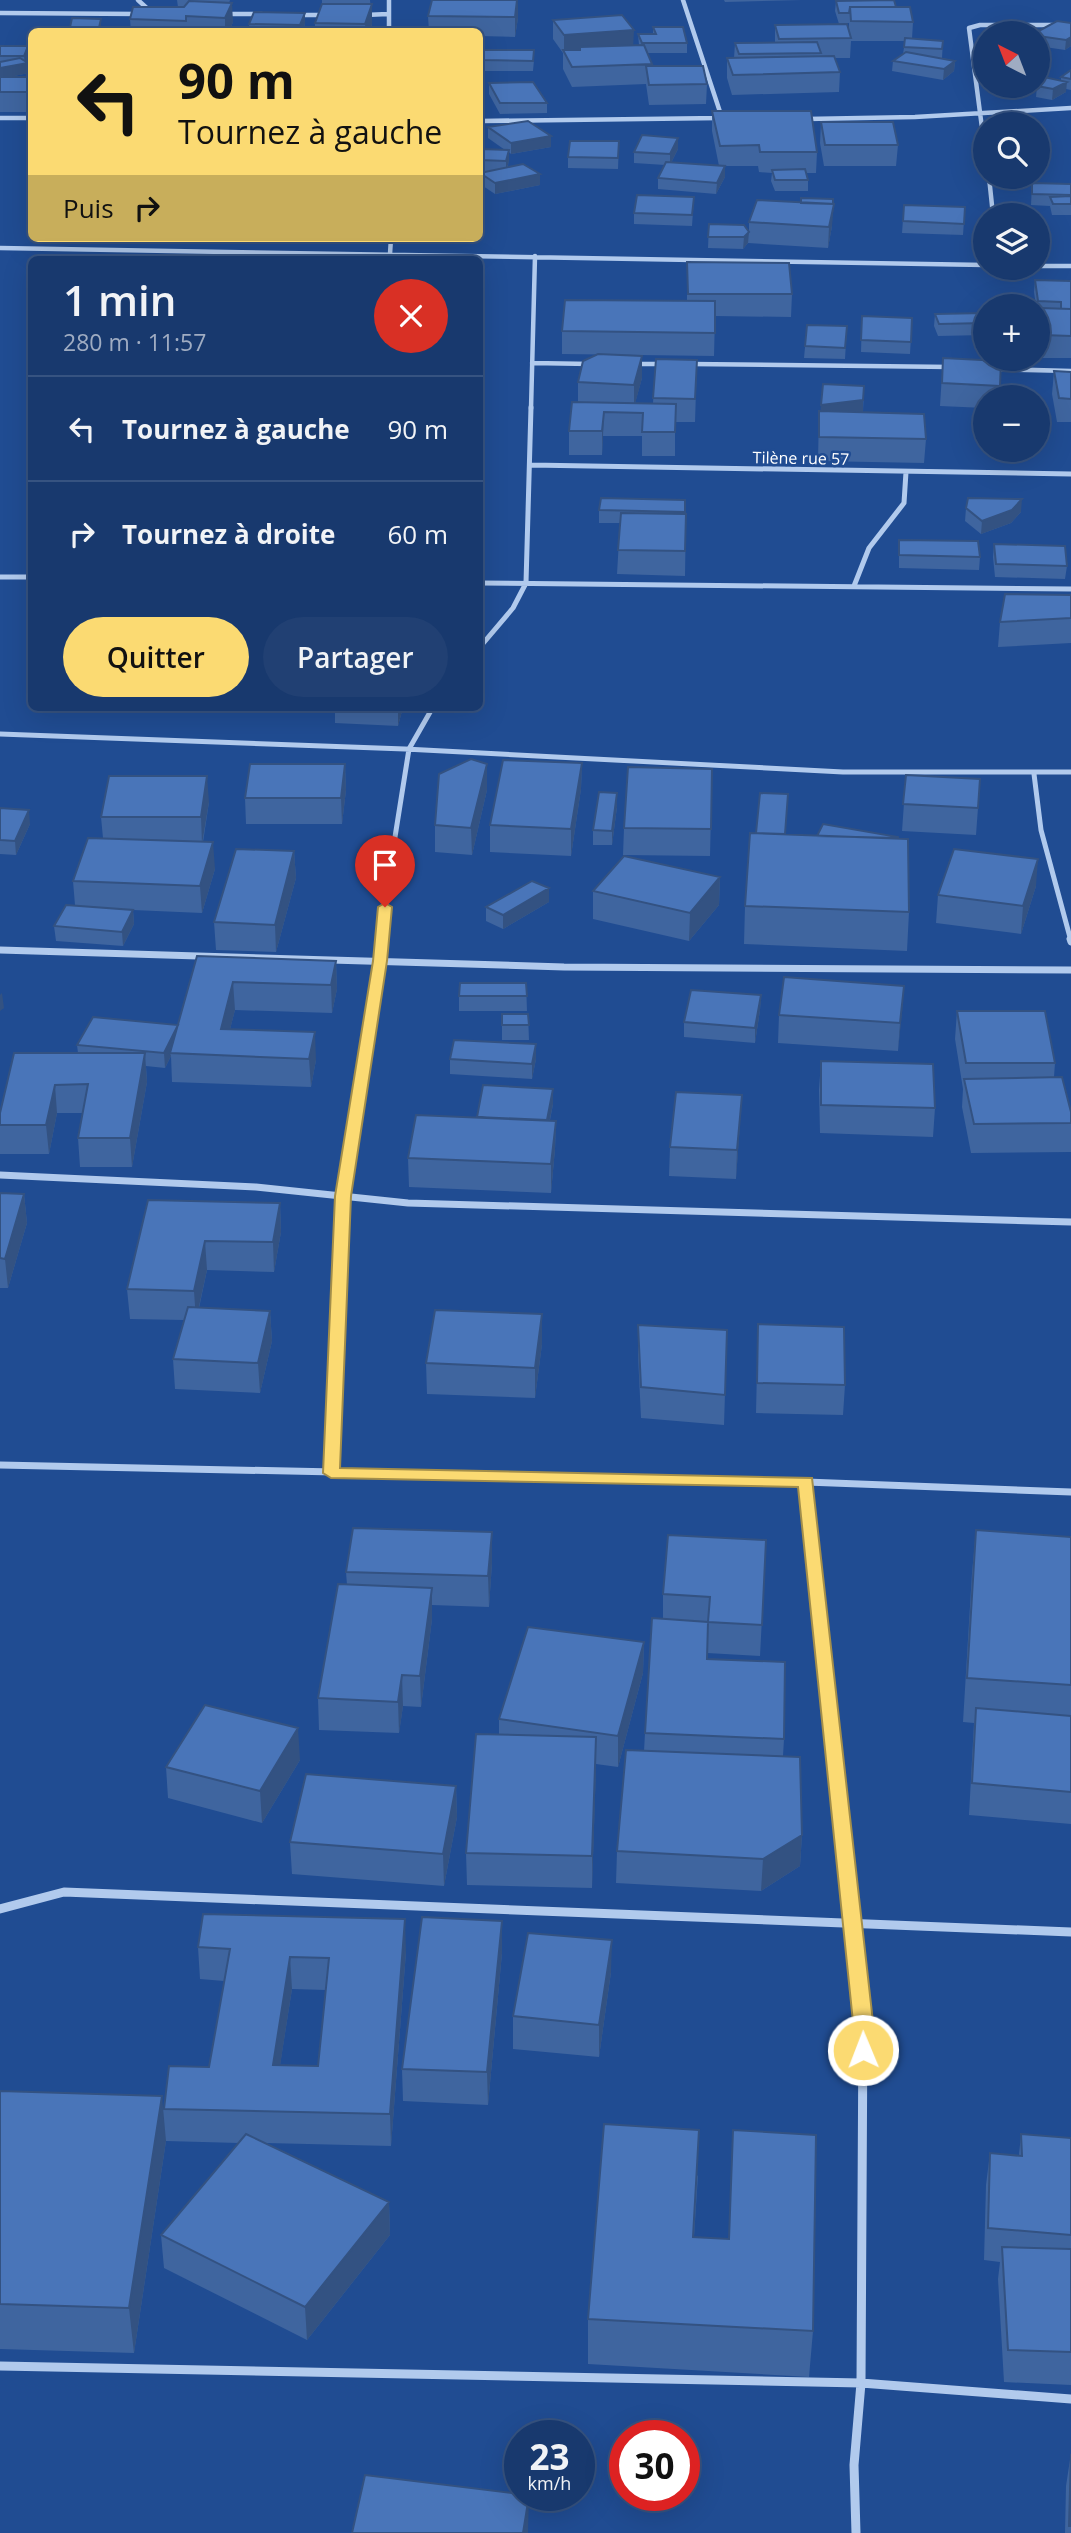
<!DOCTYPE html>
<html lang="fr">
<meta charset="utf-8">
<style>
body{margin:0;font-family:"Open Sans",sans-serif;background:#214073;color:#f1f3f6;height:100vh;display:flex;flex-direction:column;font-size:26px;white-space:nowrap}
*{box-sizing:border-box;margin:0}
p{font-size:23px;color:#9facc2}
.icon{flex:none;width:38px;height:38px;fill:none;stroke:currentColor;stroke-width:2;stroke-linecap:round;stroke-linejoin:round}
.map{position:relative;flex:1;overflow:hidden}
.sheet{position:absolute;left:28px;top:256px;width:455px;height:455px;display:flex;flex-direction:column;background:#18396e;border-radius:10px;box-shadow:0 7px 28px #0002,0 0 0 2px #365381}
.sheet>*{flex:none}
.guide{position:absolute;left:28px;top:28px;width:455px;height:214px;border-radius:10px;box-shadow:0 7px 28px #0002,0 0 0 2px #365381;background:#fbda72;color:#111;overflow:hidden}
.needle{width:46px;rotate:318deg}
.controls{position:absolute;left:973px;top:21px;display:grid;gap:14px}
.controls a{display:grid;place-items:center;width:77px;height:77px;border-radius:50%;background:#18396e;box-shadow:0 7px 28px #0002,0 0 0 2px #365381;font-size:35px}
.speed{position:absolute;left:504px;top:2420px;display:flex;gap:14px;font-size:35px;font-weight:700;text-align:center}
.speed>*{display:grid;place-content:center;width:91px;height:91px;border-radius:50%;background:#18396e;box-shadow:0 7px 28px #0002,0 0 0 2px #365381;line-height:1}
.speed small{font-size:18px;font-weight:400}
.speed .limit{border:10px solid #d22;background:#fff;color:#111}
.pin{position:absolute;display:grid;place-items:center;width:60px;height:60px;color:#fff;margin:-72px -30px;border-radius:50% 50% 50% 0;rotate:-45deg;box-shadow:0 0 7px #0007}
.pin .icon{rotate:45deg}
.me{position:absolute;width:77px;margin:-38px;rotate:359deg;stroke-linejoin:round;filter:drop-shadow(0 0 5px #0008)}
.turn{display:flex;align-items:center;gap:24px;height:147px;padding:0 35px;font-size:32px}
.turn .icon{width:91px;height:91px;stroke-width:2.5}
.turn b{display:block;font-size:49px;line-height:60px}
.then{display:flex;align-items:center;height:66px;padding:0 35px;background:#0003;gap:14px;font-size:26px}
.round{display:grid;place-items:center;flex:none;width:74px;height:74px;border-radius:37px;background:#214073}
.head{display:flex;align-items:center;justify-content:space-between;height:119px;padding:0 35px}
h1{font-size:42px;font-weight:600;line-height:52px}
.primary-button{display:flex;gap:14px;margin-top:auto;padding:14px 35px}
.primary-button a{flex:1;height:80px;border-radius:42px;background:#fbda72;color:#111;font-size:28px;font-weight:600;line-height:80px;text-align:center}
.primary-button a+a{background:#214073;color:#f1f3f6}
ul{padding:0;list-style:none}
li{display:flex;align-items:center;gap:21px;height:105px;padding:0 35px;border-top:2px solid #365381}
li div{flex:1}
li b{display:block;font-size:26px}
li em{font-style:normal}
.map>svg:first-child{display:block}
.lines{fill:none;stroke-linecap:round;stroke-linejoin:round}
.street-far3{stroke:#b1caed;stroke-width:4.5}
.street-far2{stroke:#b1caed;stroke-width:5}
.street-far1{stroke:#b1caed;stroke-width:7}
.street{stroke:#b1caed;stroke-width:9}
.wall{fill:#3f659f;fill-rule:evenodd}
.shaded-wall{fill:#335282}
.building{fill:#4975b9;stroke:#335282;stroke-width:2;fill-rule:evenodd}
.route{fill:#fbda72;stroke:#a38e4a;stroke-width:2}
.labels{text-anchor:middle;stroke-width:5;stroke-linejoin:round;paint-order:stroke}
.far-street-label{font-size:16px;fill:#fff;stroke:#204c92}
</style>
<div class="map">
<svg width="1071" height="2533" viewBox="0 0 1071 2533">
<rect width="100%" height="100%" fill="#204c92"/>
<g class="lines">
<path class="street-far3" d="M138,0l12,11
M389,0v32
M683,0l39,118
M0,13l139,1
M225,14h37
M298,15h27
M365,15l23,-1
M0,118h32
M806,119l109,-2 156,-9
M480,121l240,-3
M985,151l-16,-123 11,-3h91
M989,177l4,38
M0,248l985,17
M390,254l1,-16
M1038,266h33
M532,363l59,1
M634,364h30
M690,364l261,3
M991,369l80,2
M531,409l4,-153"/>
<path class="street-far2" d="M531,465l540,9
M0,577h32
M480,583l591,6
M854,586l15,-38 35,-45 2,-31
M480,647l33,-39 13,-25 5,-176
M0,734l405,15 438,23h228
M1034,774l7,56 30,111
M382,941l6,-60 21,-132 24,-42"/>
<path class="street-far1" d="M1070,939l1,3
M0,950l564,17 507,3
M0,1175l256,12 152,16 663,19
M0,1465l806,17 265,10
M331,1473l12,-277 39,-257
M806,1482l16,151"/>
<path class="street" d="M822,1631l41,391 -2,361 -7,82 2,68
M0,1909l64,-17 1007,40
M0,2366l861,17 210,16"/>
</g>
<path class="wall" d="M177,0h53l-1,3 4,19 -4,10h-98l-1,-13 48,-12z
M322,0h48l2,24 -2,8h-55v-9l7,-19z
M432,0l86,18 -3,19 -35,-1v-4h-51l-1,-16z
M724,0h78l-77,2z
M836,1l60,6 17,15 -1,17 31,2 -1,17 13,3 -1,10 -11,9 -51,-9 1,-10 10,-7 2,-13h-54l-1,17h-15l5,14 -1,20 -107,3 -5,-17v-20h7l1,-15 40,-1v-17l74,6v-8l-10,1 -4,-13z
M553,20l81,26 5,-1 -1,-11h15v-7l34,16v10h-40l5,11 -1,2 56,18 -1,20 -57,1 -3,-21 -74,3 -9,-18v-16l-10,-14z
M1071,23v23l-6,4 -27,-4v-13z
M249,24h56l-3,8h-52z
M0,46h28v10l-2,6 3,11 -21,4h24v35h-32z
M483,60h51l-1,11h-50z
M1071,70v20l-5,-1v3l-14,8 -16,-3 1,-11 24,-5v-4z
M489,83l58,20v10l-47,1 -11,-20z
M712,111l105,41 -1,21h-10l2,7v11h-33l-4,-10 1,-8 -13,-1 -1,-6h-33v11l-9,17 -58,-5v-11l7,-13 -31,-2v-11l44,-14v11l-7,14 48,3 -7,-35z
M821,122l77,23 -2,21h-72l-4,-23z
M488,127l63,9v11l-40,7 -2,-2 -1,15 32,18 -45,9 -15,-10v-12l5,-1h-5v-22l25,1 -17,-12z
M619,141l-1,28 -50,-1v-11z
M1032,183l39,1v31h-19l-2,-9 -19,-1z
M694,197l-2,29 -58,-2v-11z
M904,205l61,2 -2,28 -61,-2z
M749,222l83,4 -4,22 -80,-5 -5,6 -35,-1 1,-24 40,8z
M164,238h53l-1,2z
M687,262l105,32 -1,23 -76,-1 -1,40 -152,-2v-23l125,-30z
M1035,280l36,1v77h-30l-2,-28 1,-17h-2v-7h-2l-2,-14z
M985,313v22l-47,1 -4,-10 1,-12z
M862,316l50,2 -2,36 -49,-2z
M807,325l40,1 -2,33 -41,-1z
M943,358l57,28 -1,11h-14v11l-45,-2z
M656,359l41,1 -2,62h-20v34h-33v-20h-39l-1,19h-33v-24l9,-29v-20l64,-4 -7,25h18z
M1054,371l17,1v50h-14l-5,-28z
M864,386l-1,26 63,27 -2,24 -106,-2 1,-50h2z
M685,500v14h1l-1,62 -68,-2 3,-51h-21v-13z
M966,508l55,4 -10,11 -30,11 -16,-13z
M899,540l81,17 -1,13 -80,-2z
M994,544l73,22 -2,13 -70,-2 -2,-20z
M1071,595v48l-73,4 2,-25z
M335,709l67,2 -4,15 -63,-3z
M582,763l-1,26 -10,67 -81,-4v-27z
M345,764l1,26 -4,34h-96l-1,-26z
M487,764v26l-15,65 -37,-3v-27z
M712,769l-2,87 -87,-1 1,-27z
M906,775l72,33 -2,27 -74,-4z
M209,802l-6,40 12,27 -13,44 -69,-3 1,14 -11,22 -67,-5 -2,-15 21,-21 -2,-24 30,-43 -2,-21z
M617,807l-5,38h-19v-15z
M0,808l30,16 -14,31 -16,-1z
M756,833l30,1 123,78 -2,39 -163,-7 1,-38z
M294,851l2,27 -20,74 -60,-2 -2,-28z
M720,877l-1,28 -30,36 -96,-22v-28z
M1036,886l-15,48 -85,-11 2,-28z
M549,888v14l-46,27 -17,-8v-14z
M197,956l139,5 1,28 -5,24 -97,-3 -5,19 86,31 -5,27 -139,-5 -1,-26 -6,12 -19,-2 1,16 -15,85h-52l-2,-29 5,-25h-26l-8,41h-49v-41l78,-60 -1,-8 101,-18z
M526,983l1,28h-68v-15z
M904,986l-6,65 -120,-8 1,-28z
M761,995l-1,15 -5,33 -71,-6v-15z
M957,1011l98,52 -1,14 17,35v40l-100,1 -9,-46 1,-18 -8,-50z
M502,1014h26l1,26h-27z
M450,1059h86l-4,20 -82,-5z
M821,1061l114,47 -2,29 -113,-4 -1,-43z
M553,1089v15l-3,16 6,1 -1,28 -4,44 -142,-6 -1,-29 69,-41z
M740,1123l-4,56 -67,-3 1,-29z
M0,1193l24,1 3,29 -19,65h-8z
M148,1200l132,3 1,29 -7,40 -67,-2 -8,38 71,3 2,30 -12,52 -85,-4 -2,-30 11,-39 -54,-1 -3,-30z
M758,1324l87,61 -2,30 -87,-2z
M638,1325l89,5 -3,95 -83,-7 -3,-63z
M542,1344l-7,54 -108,-4 -1,-31z
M976,1530l95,7v287l-102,-9 5,-92 -11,-1 9,-149z
M766,1540l-6,116 -53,-3v6l77,80 -1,17 19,79 -2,31 -39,25 -145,-8 1,-32 27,-100 1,-18 18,-115v-24z
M492,1563l-3,44 -57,-2v14l-11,88 -18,-1 -4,27 -80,-3 -1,-32 29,-113 -1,-13z
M644,1642l-1,31 -25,94 -22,-3 -4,124 -125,-3 -1,-32 33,-118v-16z
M300,1760l-38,63 -94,-25 -2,-31z
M456,1786l1,31 -13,69 -152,-12 -2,-32z
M198,1947l208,5 -15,194 -125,-3 123,59 1,33 -83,105 -143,-72 -3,-33 78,-92 -73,-2 -32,212 -134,-4v-258l164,18 45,-42 15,-86 -24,-2zM292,1989l34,1 -8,76 -38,-1z
M502,1953l-14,152 -85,-4 -1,-32z
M611,1972l-12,85 -86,-8v-33z
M1021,2134l50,4v247l-67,-3 -6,-103 2,-17 -16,-2 2,-75 4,-32 29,2z
M698,2175l-4,62 35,2 84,92 -4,46 -221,-13v-45z
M1071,2453v80h-6l1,-47z"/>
<path class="shaded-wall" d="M518,0v18l-3,19v-20z
M232,3l1,19 -4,10h-4v-14z
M372,4v20l-2,8h-4l-1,-8z
M305,13v11l-3,8h-1l-1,-7z
M101,19v13h-3z
M634,30l-1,19 -69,2v-16z
M1071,37v9l-6,4 1,-10z
M28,46v10l-2,8 2,-1 1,10 -29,6v-11l25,-4 -1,-8z
M955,61l-1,10 -11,9 1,-11z
M1067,82l-1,10 -14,8 1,-11z
M551,136v11l-40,7v-11z
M678,138v11l-8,16v-11z
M509,150v11l-3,11v-11z
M725,166v11l-9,17 1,-11z
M540,174v11l-45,9v-11z
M834,204l-2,22 -4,22 1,-21z
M749,232l-1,11 -5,6 1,-12z
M642,356v22l-8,30v-23z
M863,400v12l-43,5 1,-12z
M604,412l-1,24 -1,19v-24z
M1022,499l-1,13 -10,11 -30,11 1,-13z
M399,707h3v4l-4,15v-14z
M582,763l-1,26 -10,67v-27z
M345,764l1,26 -4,34 -1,-26z
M487,764v26l-15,65 -1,-27z
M207,776l2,26 -7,42 -1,-27z
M617,793v14l-5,38v-14z
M29,810l1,14 -14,31 -1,-14z
M213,842l2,27 -13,44 -2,-27z
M294,851l2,27 -20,74 -1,-27z
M1038,859l-2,27 -15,48 2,-28z
M720,877l-1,28 -30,36 1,-28z
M549,888v14l-46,27v-14z
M133,910l1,14 -11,22 -1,-14z
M336,961l1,28 -5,24 -1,-28z
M233,982l2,28 -12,47 -2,-28z
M904,986l-2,27 -4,38 2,-28z
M2,993l2,15 -4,3v-16z
M761,995l-1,15 -5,33v-15z
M178,1025l1,15 -9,13 1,3 -6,12 -1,-15z
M315,1032l1,28 -5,27 -2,-28z
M536,1044v15l-4,20v-15z
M145,1053l2,29 -15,85 -2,-29z
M55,1085l2,28 -8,41 -3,-29z
M553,1089v15l-7,34v-15z
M742,1095l-6,84 1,-29z
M556,1121l-1,28 -4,44v-29z
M24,1194l3,29 -19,65 -3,-29z
M280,1203l1,29 -7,40 -1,-30z
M205,1241l2,29 -11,50 -2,-29z
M270,1311l2,30 -12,52 -2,-30z
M542,1314v30l-7,54v-30z
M492,1532v31l-3,44 -1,-31z
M432,1588v31l-11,88 -1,-31z
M644,1642l-1,31 -25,94v-31z
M402,1675l1,31 -4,27 -1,-31z
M298,1728l2,32 -38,63 -2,-32z
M596,1737v32l-4,119v-32z
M456,1786l1,31 -13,69 -1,-32z
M802,1835l-2,31 -39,25 2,-32z
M405,1919l1,33 -15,194 -1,-32z
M502,1921v32l-14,152 -1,-33z
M612,1940l-1,32 -12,85v-32z
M290,1957l2,32 -17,109 -2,-33z
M162,2096l4,45 -32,212 -5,-45z
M389,2202l1,33 -83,105 -2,-33z
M529,2496l-1,37h-5z"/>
<path class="building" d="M432,0h85l-2,17 -87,-1z
M894,0l2,7h-46l-1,6h-10l-3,-12z
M189,1l43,2 -7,15 -39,-2v5l-56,-2 3,-12h51z
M322,4h50l-7,20 -50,-1z
M850,7h60l3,15 -62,-1z
M254,12l51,1 -5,12 -51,-1z
M622,15l12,15 -70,5 -11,-15z
M72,18l29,1 -3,13h-29z
M1057,21l14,2v14l-5,3 -28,-4v-3h-3z
M847,24l4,14 -72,1 -4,-14z
M653,27h30l4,16h-45l-4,-9h18z
M905,38l38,3 -1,8 -38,-2z
M817,42l4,11 -82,1 -4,-11z
M644,45l8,19 -80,3 -9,-17h17v-3z
M0,46h28l-4,10h-24z
M484,50h50l-1,11 -50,-1z
M906,52l49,9 -11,8 -51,-8z
M834,56l6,16 -107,3 -6,-17z
M20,58l8,5 -28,5v-6z
M646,66h57l4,18 -58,1z
M1071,70v9l-10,-2z
M0,77h32v15h-32z
M1044,77l23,5 -14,7 -16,-3z
M533,82l14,21h-47l-11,-20z
M712,111h99l6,41h-57l-1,-7 -39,1z
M528,121l23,15 -40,7 -23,-16z
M821,122h72l5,23h-73z
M642,135l36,3 -8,16 -36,-2z
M570,141h49l-1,17 -50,-1z
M480,149l29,1 -3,11 -26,-1z
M666,162l59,4 -8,17 -59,-5z
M523,164l17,10 -45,9 -15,-10z
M805,169l3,11h-33l-3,-10z
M1032,183l39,1v11l-39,-1z
M637,195l57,2 -2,18 -58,-2z
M1071,196v8h-18l-3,-7z
M801,198l32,1v5l-32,-1z
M757,200l77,4 -5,23 -80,-5z
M904,205l61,2 -1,17 -61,-3z
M709,224l35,1 5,7 -5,5h-36z
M687,262l102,1 3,31h-104z
M1035,280l36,1v28h-10v-7l-23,-1z
M565,300l150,1v32l-153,-2z
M1040,308l31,1v27l-28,-1z
M985,313v10l-46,1 -4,-10z
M862,316l50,2 -1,24 -50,-2z
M807,325l40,1 -2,22 -40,-2z
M598,354l44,2 -8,29 -56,-3 5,-21z
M943,358l58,3 -1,25 -58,-3z
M656,359l41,1 -2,39 -42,-1z
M1054,371l17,1v27l-12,-1z
M823,384l41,2 -1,14 -42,5z
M572,402l104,2 -1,28h-33l1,-19 -39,-1 -2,19h-33z
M819,411l105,3 2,25 -107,-2z
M601,498l84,2v12l-86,-2z
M968,498l54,1 -10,11 -30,11 -16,-13z
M621,513l65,1 -1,37 -67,-1z
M899,540l79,1 2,16 -81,-2z
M994,544l71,2 2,20 -71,-2z
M1005,594l66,1v23l-71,4z
M335,707h64l-1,5 -63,-3z
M471,759l16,5 -16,64 -36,-3 4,-51z
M503,760l79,3 -11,66 -81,-4z
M250,764h95l-4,34h-96z
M628,767l84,2 -1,60 -87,-1z
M906,775l74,4 -2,29 -75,-4z
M109,776h98l-6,41h-100z
M599,792l18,1 -5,38 -19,-1z
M760,793l28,1 -3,40 -29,-1z
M0,808l29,2 -14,31 -15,-1z
M823,824l75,13v1l-81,-2z
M750,833l158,6 1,73 -164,-6z
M88,838l125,4 -13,44 -127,-5z
M236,849l58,2 -19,74 -61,-3z
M954,849l84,10 -15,47 -85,-11z
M624,856l96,21 -30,36 -97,-22z
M532,881l17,7 -46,27 -17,-8z
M66,905l67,5 -11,22 -68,-6z
M197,956l139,5 -5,24 -98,-3 -12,47 94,3 -6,27 -139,-6z
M784,977l120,9 -4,37 -121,-8z
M460,983h66l1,13h-68z
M691,990l70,5 -6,33 -71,-6z
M957,1011h88l10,52h-89z
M502,1014h26l1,11h-27z
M93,1017l85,8 -14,28 -87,-8z
M454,1040l82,4 -4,20 -82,-5z
M14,1053h131l-15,85h-52l10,-54 -33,1 -9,40h-46v-12z
M821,1061l112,3 2,44 -114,-3z
M1062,1077l9,35v11l-97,1 -10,-45z
M483,1085l70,4 -6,31 -70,-3z
M676,1092l66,3 -5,55 -67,-3z
M416,1115l140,6 -5,43 -143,-6z
M0,1193l24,1 -19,65 -5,-1z
M148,1200l132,3 -7,39 -68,-1 -11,50 -67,-2z
M188,1307l82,4 -12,52 -85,-4z
M435,1310l107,4 -7,54 -109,-5z
M758,1324l86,3 1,58 -88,-2z
M638,1325l89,5 -2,65 -84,-8z
M353,1528l139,4 -4,44 -142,-4z
M976,1530l95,7v148l-104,-7z
M668,1535l98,5 -4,85 -54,-3 2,-25 -47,-3z
M338,1584l94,4 -12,88 -18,-1 -4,27 -80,-4z
M652,1618l56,4 -1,37 78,3 -1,77 -139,-6z
M528,1627l116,15 -26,94 -119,-17z
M205,1705l93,23 -38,63 -94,-24z
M976,1708l95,8v76l-99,-9z
M476,1734l120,3 -4,119 -126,-3z
M626,1750l174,7 2,78 -39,24 -146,-8z
M306,1774l150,12 -13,68 -153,-12z
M203,1914l202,5 -15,195 -226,-5 5,-43 40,1 21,-118 -32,-2zM290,1957l39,1 -11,108 -45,-1z
M422,1917l80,4 -15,151 -85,-3z
M528,1933l84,7 -13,85 -86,-9z
M0,2091l162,5 -33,212 -129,-4z
M604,2124l95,6 -6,107 36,2 4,-109 83,5 -3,196 -225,-12z
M246,2134l143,68 -84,105 -144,-72z
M1021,2134l50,4v97l-83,-7 2,-75 32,3z
M1002,2247l69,2v103l-63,-2z
M1071,2454v72h-2z
M365,2475l155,19v2h9l-6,37h-171z"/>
<path class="route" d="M385,903l7,4 -5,54 -36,235 -11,272 472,10 61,544v28l-3,5 -7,3 -8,-3 -3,-5 1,-28 -55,-535 -467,-9 -8,-5 12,-277 38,-235 5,-54z"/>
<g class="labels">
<g class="far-street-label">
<text transform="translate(801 458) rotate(1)" y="6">Tilène rue 57</text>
</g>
</g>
</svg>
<div class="controls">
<a><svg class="needle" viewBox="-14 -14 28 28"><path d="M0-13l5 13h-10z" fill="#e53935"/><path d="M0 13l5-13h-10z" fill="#9facc2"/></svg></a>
<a><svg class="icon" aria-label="search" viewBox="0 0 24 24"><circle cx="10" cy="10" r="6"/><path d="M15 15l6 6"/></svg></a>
<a><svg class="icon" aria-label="layers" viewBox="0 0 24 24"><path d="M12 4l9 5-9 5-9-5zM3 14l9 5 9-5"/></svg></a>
<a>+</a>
<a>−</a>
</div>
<div class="speed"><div>23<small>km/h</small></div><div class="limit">30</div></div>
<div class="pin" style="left:385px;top:907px;background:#d93025"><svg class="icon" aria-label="arrive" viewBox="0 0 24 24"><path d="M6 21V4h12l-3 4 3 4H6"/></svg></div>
<svg class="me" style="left:863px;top:2050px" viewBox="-20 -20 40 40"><circle r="17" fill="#fbda72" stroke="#fff" stroke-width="3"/><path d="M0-11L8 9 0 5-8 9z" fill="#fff"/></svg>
<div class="guide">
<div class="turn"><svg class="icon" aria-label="left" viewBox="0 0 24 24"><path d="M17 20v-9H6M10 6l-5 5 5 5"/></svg><div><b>90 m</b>Tournez à gauche</div></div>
<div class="then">Puis<svg class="icon" aria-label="right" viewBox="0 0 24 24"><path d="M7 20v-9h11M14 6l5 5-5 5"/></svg></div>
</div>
<section class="sheet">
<div class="head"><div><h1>1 min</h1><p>280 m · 11:57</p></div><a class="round" style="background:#d93025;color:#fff"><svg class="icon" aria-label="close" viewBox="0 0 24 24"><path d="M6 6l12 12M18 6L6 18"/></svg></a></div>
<ul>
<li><svg class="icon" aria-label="left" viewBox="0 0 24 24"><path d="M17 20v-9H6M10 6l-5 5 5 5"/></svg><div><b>Tournez à gauche</b></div><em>90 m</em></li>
<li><svg class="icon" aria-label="right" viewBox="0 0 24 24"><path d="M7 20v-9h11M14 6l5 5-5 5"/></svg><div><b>Tournez à droite</b></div><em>60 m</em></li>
</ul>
<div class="primary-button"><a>Quitter</a><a>Partager</a></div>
</section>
</div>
